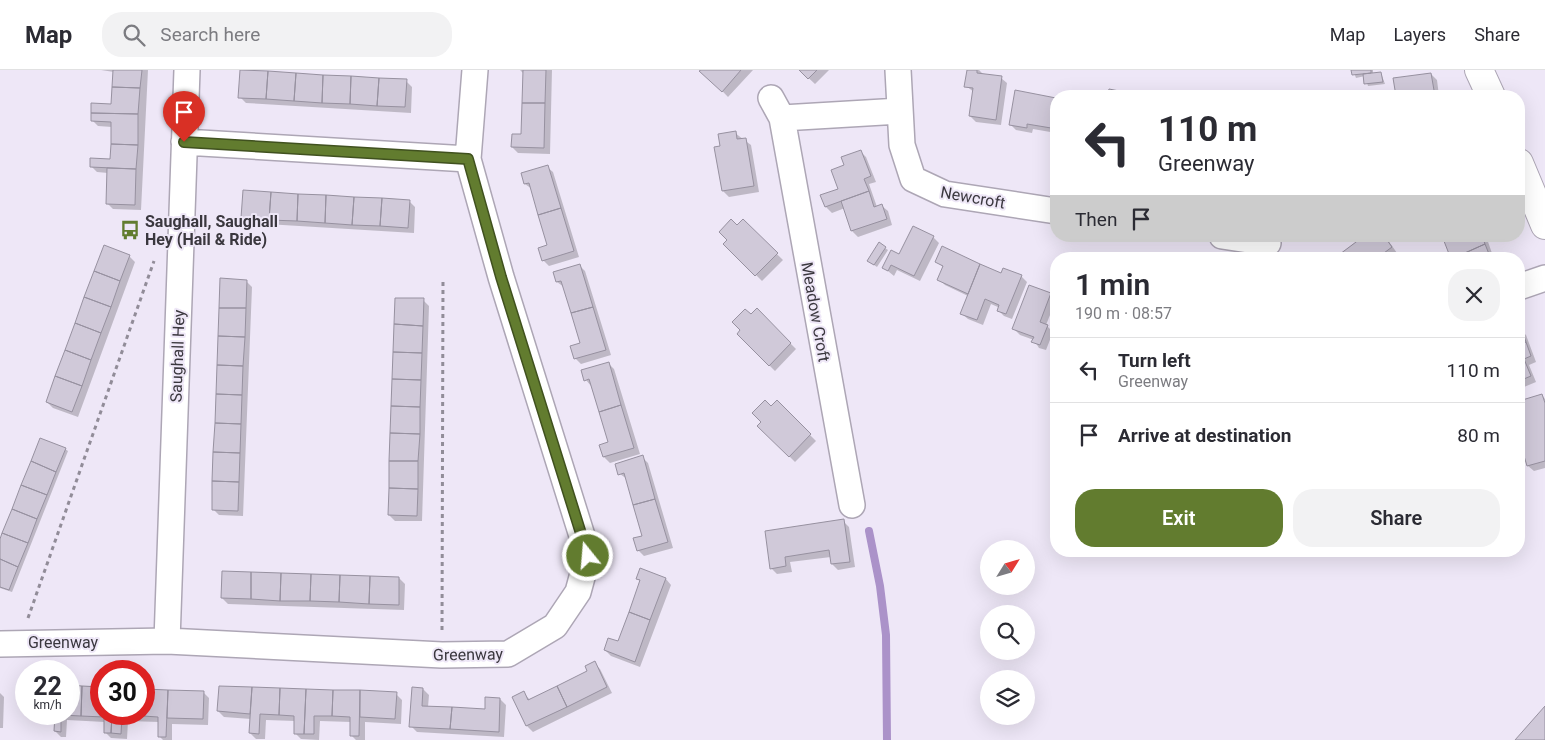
<!DOCTYPE html>
<meta charset="utf-8">
<style>
body{margin:0;font-family:Roboto,sans-serif;background:#f2f2f3;color:#2b2b33;height:100vh;display:flex;flex-direction:column;font-size:19px;white-space:nowrap}
*{box-sizing:border-box;margin:0}
p{font-size:16px;color:#7c7c81}
.icon{flex:none;width:28px;height:28px;fill:none;stroke:currentColor;stroke-width:2;stroke-linecap:round;stroke-linejoin:round}
.map{position:relative;flex:1;overflow:hidden}
.drawer{position:absolute;left:1050px;top:182px;width:475px;height:305px;display:flex;flex-direction:column;background:#fff;border-radius:20px;box-shadow:0 5px 20px #0002}
.drawer>*{flex:none}
.hud{position:absolute;left:1050px;top:20px;width:475px;height:152px;border-radius:20px;box-shadow:0 5px 20px #0002;background:#fff;color:#2b2b33;overflow:hidden}
.needle{width:32px;rotate:53deg}
.fabs{position:absolute;left:980px;top:470px;display:grid;gap:10px}
.fabs a{display:grid;place-items:center;width:55px;height:55px;border-radius:50%;background:#fff;box-shadow:0 5px 20px #0002;font-size:25px}
.speed{position:absolute;left:15px;top:590px;display:flex;gap:10px;font-size:25px;font-weight:700;text-align:center}
.speed>*{display:grid;place-content:center;width:65px;height:65px;border-radius:50%;background:#fff;box-shadow:0 5px 20px #0002;line-height:1}
.speed small{font-size:12px;font-weight:400}
.speed .limit{border:8px solid #d22;background:#fff;color:#111}
.pin{position:absolute;display:grid;place-items:center;width:42px;height:42px;color:#fff;margin:-51px -21px;border-radius:50% 50% 50% 0;rotate:-45deg;box-shadow:0 0 5px #0007}
.pin .icon{rotate:45deg}
.me{position:absolute;width:55px;margin:-28px;rotate:343deg;stroke-linejoin:round;filter:drop-shadow(0 0 4px #0008)}
.turn{display:flex;align-items:center;gap:18px;height:105px;padding:0 25px;font-size:22px}
.turn .icon{width:65px;height:65px;stroke-width:2.5}
.turn b{display:block;font-size:35px;line-height:42px}
.then{display:flex;align-items:center;height:48px;padding:0 25px;background:#0003;gap:10px;font-size:19px}
.round{display:grid;place-items:center;flex:none;width:52px;height:52px;border-radius:20px;background:#f2f2f3}
.headline{display:flex;align-items:center;justify-content:space-between;height:85px;padding:0 25px}
h1{font-size:30px;font-weight:600;line-height:38px}
.primary-button{display:flex;gap:10px;margin-top:auto;padding:10px 25px}
.primary-button a{flex:1;height:58px;border-radius:20px;background:#627c2f;color:#fff;font-size:20px;font-weight:600;line-height:58px;text-align:center}
.primary-button a+a{background:#f2f2f3;color:#2b2b33}
ul{padding:0;list-style:none}
li{display:flex;align-items:center;gap:15px;height:65px;padding:0 25px;border-top:1px solid #e1e1e2}
li div{flex:1}
li b{display:block;font-size:19px}
li em{font-style:normal}
header{display:flex;align-items:center;gap:30px;box-sizing:border-box;height:70px;padding:0 25px;background:#fff;border-bottom:1px solid #e1e1e2}
header strong{font-size:24px}
nav{display:flex;gap:28px;margin-inline-start:auto;font-size:18px}
.search{width:350px;height:45px;background:#f2f2f3;display:flex;align-items:center;gap:12px;box-sizing:border-box;padding:0 18px;border-radius:20px;color:#7c7c81;font-size:19px}
.map>svg:first-child{display:block}
.shadow{fill:#0003}
.lines{fill:none;stroke-linecap:round;stroke-linejoin:round}
.stream{stroke:#ab92c9;stroke-width:8}
.building{fill:#d0c9d9;stroke:#9791a0}
.minor-casing{stroke:#ada6b5;stroke-width:28}
.tertiary-casing{stroke:#ada6b5;stroke-width:30}
.path{stroke:#918c98;stroke-width:3;stroke-dasharray:4 4;stroke-linecap:butt}
.minor{stroke:#fff;stroke-width:25}
.tertiary{stroke:#fff;stroke-width:28}
.route-casing{stroke:#40511f;stroke-width:12}
.route{stroke:#627c2f;stroke-width:9}
.labels{text-anchor:middle;stroke-width:4;stroke-linejoin:round;paint-order:stroke}
.street-label{font-size:16px;fill:#3a373e;stroke:#eee7f7}
.poi-label{font-size:16px;font-weight:bold;fill:#3a373e;stroke:#eee7f7;text-anchor:start}
</style>
<header>
<strong>Map</strong>
<div class="search"><svg class="icon" aria-label="search" viewBox="0 0 24 24"><circle cx="10" cy="10" r="6"/><path d="M15 15l6 6"/></svg>Search here</div>
<nav><a>Map</a><a>Layers</a><a>Share</a></nav>
</header>
<div class="map">
<svg width="1545" height="670" viewBox="0 0 1545 670">
<rect width="100%" height="100%" fill="#eee7f7"/>
<path class="shadow" d="M101,0h47l-7,140 -28,-1 -6,-6 1,-30 -11,-1 -6,-6 20,-6 1,-33 -14,-1 -6,-6 21,-14 1,-34z
M520,0h32l-2,84 -32,-1 -6,-6 10,-12 2,-61z
M702,0h51l-25,27z
M800,0h29l-14,14z
M968,0h11l5,5 17,3 6,5 -6,42 -25,-3 -6,-6 4,-24 -8,-6z
M1353,0h20v4l8,-1 4,11 -17,2 -3,-10 -9,2z
M1431,4l6,6 2,16h-42l-3,-17z
M406,11l6,6 -1,26 -165,-10 -6,-6z
M1016,22l40,6v35l-23,-4 -1,4 -16,-3 -6,-6z
M735,63l16,12 8,47 -30,5 -6,-6 -2,-44z
M860,81l6,6 10,25 -7,2 8,23 5,-1 6,5 4,14 -34,12 -6,-6 -7,-23 -13,5 -6,-6 -4,-11 17,-7 7,-23z
M547,97l6,5 26,85 -30,9 -6,-6 6,-14 -17,-57 -7,-5z
M409,131l6,6 -1,26 -165,-10 -6,-6z
M743,151l40,39 -21,21 -37,-37z
M1366,166h19l12,17 -8,6h-44z
M1444,166h42l8,23h-41z
M933,167l6,6 -19,38 -23,-11 -3,6 -11,-9 17,-12z
M942,177l59,28 20,1 6,6 -15,37 -8,-3 -6,-6 2,-2 -9,-4 -8,21 -15,-6 -6,-5 6,-18 -23,-11 -6,-6 5,-11 -8,-7z
M885,178l3,2 -11,17 -9,-6z
M129,186l6,6 -57,155 -25,-9 -6,-6z
M579,195l6,6 26,84 -30,9 -6,-6 6,-14 -17,-57 -7,-5 -3,-9z
M246,211l6,6 -9,229 -24,-1 -6,-6z
M1050,224l6,6 -10,25 7,7 -7,18 -7,-2 -5,-8 -14,-5 -6,-6z
M423,230l6,6 -7,215h-27l-6,-6z
M757,240l39,39 -21,22 -37,-37z
M1519,259l7,6 10,27 -7,3 7,17 -17,7z
M608,293l6,6 26,85 -30,9 -6,-6 -3,-11 9,-3 -19,-57 -5,-6 -3,-9z
M1542,325l3,4v69l-11,3 -6,-5 -9,-32v-11l5,-2 -5,-18z
M777,332l39,39 -21,21 -36,-36z
M65,379l3,2 -56,141 -12,-4v-46z
M642,387l6,6 25,85 -29,8 -6,-6 6,-14 -17,-57 -7,-5z
M843,451l6,6 6,40 -17,3 -6,-6 -1,-7 -41,5 2,10 -15,2 -6,-6 -5,-36z
M399,508l6,6 -1,26 -176,-6 -6,-6z
M637,508l29,1 5,6 -31,82 -29,-11 -6,-6 13,-7 23,-61z
M594,593l6,6 12,24 -79,39 -6,-6 -13,-29 10,-4 6,7 58,-28z
M69,616l32,2v26h43v-24l59,2 6,6 -1,27 -36,-1v16h-9l-4,-4v-14l-31,-1 -1,18 -16,-1 -6,-6v-10l-38,-2 -1,17h-5l-6,-6 1,-12 -26,-2 -6,-5v-16h2v18h43z
M220,617l176,7 6,6 -1,24 -36,-2v18h-9l-5,-5v-13l-31,-1 -1,19 -18,-1 -6,-6v-12l-29,-1 -1,19h-9l-6,-6 1,-14 -27,-2 -6,-6z
M423,619l6,6 -1,12 58,3 14,-11 6,6 -2,32 -87,-5 -6,-6z
M0,623l4,4 -1,31h-3z"/>
<g class="lines">
<path class="stream" d="M869,461l11,55 6,49 1,105"/>
</g>
<path class="building" d="M113,0h29l-2,18 -28,-1z
M240,0l28,1 -2,28 -28,-1z
M523,0h23l-1,33h-23z
M701,0h40l-19,22 -23,-21z
M799,0h18l-9,9z
M967,0h10v3l25,3 -6,44 -27,-4 4,-28 -9,-1z
M1351,0h20v3l-19,2z
M268,1l28,2 -2,28 -28,-2z
M1381,2l2,10 -19,2 -1,-10z
M296,3l27,2 -1,28 -28,-2z
M1431,3l4,23h-39l-3,-18z
M323,5l28,1 -1,28 -28,-1z
M351,6l28,2 -2,28 -27,-2z
M379,8l28,1 -2,28 -28,-1z
M112,17l28,1 -2,26 -47,-1v-10l20,1z
M1109,19l36,7h-38z
M1015,20l41,8 -5,30 -24,-4v4l-18,-3z
M1056,29v30l-5,-1z
M522,33h23l-1,45 -33,-1 1,-13h9z
M91,43l47,1v31l-27,-1v-22l-20,-1z
M736,61l1,8 9,-1 8,48 -32,5 -8,-44 6,-1 -2,-12z
M111,74l27,1 -2,24 -46,-2v-9l20,1z
M861,80l10,26 -7,3 5,12 -44,16 -5,-12 18,-6 -7,-19 13,-5 -3,-8z
M548,95l13,43 -23,7 -9,-32 -5,1 -3,-11z
M107,98l29,1 -1,36 -29,-1z
M243,120l28,2 -2,28 -28,-2z
M869,121l5,16 8,-3 5,15 -36,12 -10,-30z
M271,122l27,2 -1,27 -28,-1z
M298,124l28,1 -1,28 -28,-2z
M326,125l28,2 -2,28 -27,-2z
M354,127l28,1 -2,28 -28,-1z
M382,128l28,2 -2,28 -28,-2z
M561,138l13,43 -32,10 -4,-13 9,-3 -9,-30z
M731,149l6,6 6,-6 35,34 -23,23 -32,-32 4,-4 -8,-8z
M913,156l21,10 -20,40 -23,-11 -3,6 -6,-3 9,-18 8,4z
M1364,166h20l8,11 -16,12h-33l-3,-5z
M1442,166h40l3,8 -34,15z
M879,172l7,5 -12,18 -7,-4z
M1485,174l6,15h-39z
M104,175l26,10 -10,26 -26,-10z
M942,176l38,18 -12,30 -31,-14 6,-14 -8,-4z
M580,194l13,43 -22,6 -10,-32 -5,1 -3,-10z
M980,194l21,9 2,-5 19,7 -16,39 -9,-3 2,-6 -14,-6 -8,21 -17,-6z
M94,201l26,10 -9,26 -27,-10z
M220,208l27,2 -1,28h-27z
M1029,215l22,8 -11,29 8,3 -8,20 -9,-3 3,-5 -22,-8z
M84,227l27,10 -10,26 -26,-10z
M395,228h29l-1,28 -29,-2z
M593,237l13,43 -32,9 -4,-13 10,-3 -9,-30z
M219,238h27l-1,29 -27,-1z
M757,238l34,35 -22,23 -32,-32 3,-4 -8,-8 13,-13 6,5z
M75,253l26,10 -10,27 -26,-10z
M394,254l29,2 -1,27 -29,-1z
M1519,258h2l5,14 -7,2z
M218,266l27,1 -2,29 -26,-1z
M1526,272l5,14 -7,3 7,17 -12,5v-37z
M65,280l26,10 -9,26 -27,-10z
M393,282l29,1 -1,27 -29,-1z
M609,292l12,43 -22,7 -10,-33 -5,2 -3,-11z
M217,295l26,1 -1,29 -26,-1z
M55,306l27,10 -10,26 -26,-10z
M392,309l29,1 -1,27 -29,-1z
M216,324l26,1 -1,29 -26,-1z
M1542,324l3,9v58l-18,5 -8,-27v-17l4,-2 -4,-19z
M765,330l6,6 6,-6 34,34 -22,23 -32,-31 4,-4 -9,-9z
M621,335l13,43 -31,9 -4,-12 9,-3 -9,-30z
M391,336l29,1v27l-30,-1z
M215,353l26,1 -1,29 -27,-1z
M390,363l30,1 -2,27h-29z
M40,368l26,10 -10,24 -25,-11z
M213,382l27,1 -1,29 -27,-1z
M643,385l12,44 -22,6 -9,-32 -6,2 -3,-11z
M31,391l25,11 -9,23 -26,-10z
M389,391h29v28l-29,-1z
M212,411l27,1 -1,29 -26,-1z
M21,415l26,10 -10,24 -25,-10z
M389,418l29,1 -1,27 -29,-1z
M655,429l13,43 -31,9 -4,-13 9,-2 -9,-31z
M12,439l25,10 -9,24 -26,-10z
M844,449l6,43 -19,2 -2,-14 -44,7 1,9 -16,3 -5,-38z
M2,463l26,10 -10,24 -18,-8v-20z
M0,489l18,8 -9,23 -9,-3z
M640,498l26,10 -16,42 -21,-8 11,-32 -4,-1z
M222,501l29,1v27l-30,-1z
M251,502l30,1 -1,28 -29,-2z
M281,503l30,1 -1,27h-30z
M311,504l29,1 -1,27 -29,-1z
M340,505l30,1 -1,28 -30,-2z
M370,506l29,1v28l-30,-1z
M629,542l21,8 -15,42 -31,-12 4,-12 10,3z
M595,591l12,26 -40,20 -10,-21 30,-15 -2,-5z
M69,615l13,1 -1,30 -20,-1v17l-7,-1 1,-17h14z
M82,616l19,1v27h11l-1,19h-7v-16l-23,-1z
M219,616l33,1 -2,27 -33,-3z
M557,616l10,21 -41,19 -14,-29 12,-6 4,9z
M252,617l28,1 -1,27 -19,-1 -1,20 -10,-1z
M412,617l11,1 -1,18 30,1 -2,22 -41,-2z
M280,618l26,1 -2,45h-10v-18l-15,-1z
M145,619l23,1 -2,47h-8v-20l-15,-1z
M306,619l27,1 -1,26h-18v18h-10z
M168,620l36,1 -1,28 -36,-1z
M333,620h27l-1,46h-9v-19l-18,-1z
M360,620l37,2 -2,27 -35,-2z
M23,625h3v17h-4z
M485,627l15,1 -1,34 -49,-3 2,-22 33,2z
M1545,636v34h-30z
M112,644h32l-1,2 -21,-1 -1,19 -10,-1z"/>
<g class="lines">
<defs>
<path id="minor" d="M898,0l4,75 11,34 32,15 111,17
M771,28l11,20
M184,72l284,17
M1222,166l46,7
M1519,217l26,-9
M852,435l-70,-387 118,-7
M167,571l20,-571
M0,574l167,-3 275,14 66,-1 47,-28 23,-34 10,-37 -87,-278 -33,-118 7,-89"/>
<path id="tertiary" d="M1479,0l12,26
M1519,93l26,62"/>
</defs>
<use href="#minor" class="minor-casing"/>
<use href="#tertiary" class="tertiary-casing"/>
<path class="path" d="M28,548l126,-357
M442,560l1,-350"/>
<use href="#minor" class="minor"/>
<use href="#tertiary" class="tertiary"/>
</g>
<g class="lines">
<defs>
<path id="route" d="M184,72l284,17 33,118 87,279"/>
</defs>
<use href="#route" class="route-casing"/>
<use href="#route" class="route"/>
</g>
<defs>
<symbol id="bus-bare" viewBox="-9 -9 18 18"><path d="M-5-6H5V4H4V6H2V4H-2V6H-4V4H-5ZM-3.5-4V0h7V-4ZM-3.5 1.2v1.5H-2V1.2ZM2 1.2v1.5H3.5V1.2Z" fill="#627c2f" stroke="#eee7f7" stroke-width="2.5" paint-order="stroke"/></symbol>
</defs>
<g fill-rule="evenodd">
<use href="#bus-bare" x="116" y="146" width="28" height="28"/>
</g>
<g class="labels">
<g class="street-label">
<text transform="translate(973 127) rotate(10)" y="6">Newcroft</text>
<text transform="translate(816 242) rotate(80)" y="6">Meadow Croft</text>
<text transform="translate(177 286) rotate(-88)" y="6">Saughall Hey</text>
<text x="63" y="578">Greenway</text>
<text transform="translate(468 584) rotate(-1)" y="6">Greenway</text>
</g>
<g class="poi-label">
<text x="145" y="157">Saughall, Saughall<tspan x="145" dy="18">Hey (Hail &amp; Ride)</tspan></text>
</g>
</g>
</svg>
<div class="fabs">
<a><svg class="needle" viewBox="-14 -14 28 28"><path d="M0-13l5 13h-10z" fill="#e53935"/><path d="M0 13l5-13h-10z" fill="#7c7c81"/></svg></a>
<a><svg class="icon" aria-label="search" viewBox="0 0 24 24"><circle cx="10" cy="10" r="6"/><path d="M15 15l6 6"/></svg></a>
<a><svg class="icon" aria-label="layers" viewBox="0 0 24 24"><path d="M12 4l9 5-9 5-9-5zM3 14l9 5 9-5"/></svg></a>
</div>
<div class="speed"><div>22<small>km/h</small></div><div class="limit">30</div></div>
<div class="pin" style="left:184px;top:72px;background:#d93025"><svg class="icon" aria-label="arrive" viewBox="0 0 24 24"><path d="M6 21V4h12l-3 4 3 4H6"/></svg></div>
<svg class="me" style="left:588px;top:486px" viewBox="-20 -20 40 40"><circle r="17" fill="#627c2f" stroke="#fff" stroke-width="3"/><path d="M0-11L8 9 0 5-8 9z" fill="#fff"/></svg>
<div class="hud">
<div class="turn"><svg class="icon" aria-label="left" viewBox="0 0 24 24"><path d="M17 20v-9H6M10 6l-5 5 5 5"/></svg><div><b>110 m</b>Greenway</div></div>
<div class="then">Then<svg class="icon" aria-label="arrive" viewBox="0 0 24 24"><path d="M6 21V4h12l-3 4 3 4H6"/></svg></div>
</div>
<section class="drawer">
<div class="headline"><div><h1>1 min</h1><p>190 m · 08:57</p></div><a class="round"><svg class="icon" aria-label="close" viewBox="0 0 24 24"><path d="M6 6l12 12M18 6L6 18"/></svg></a></div>
<ul>
<li><svg class="icon" aria-label="left" viewBox="0 0 24 24"><path d="M17 20v-9H6M10 6l-5 5 5 5"/></svg><div><b>Turn left</b><p>Greenway</p></div><em>110 m</em></li>
<li><svg class="icon" aria-label="arrive" viewBox="0 0 24 24"><path d="M6 21V4h12l-3 4 3 4H6"/></svg><div><b>Arrive at destination</b></div><em>80 m</em></li>
</ul>
<div class="primary-button"><a>Exit</a><a>Share</a></div>
</section>
</div>
